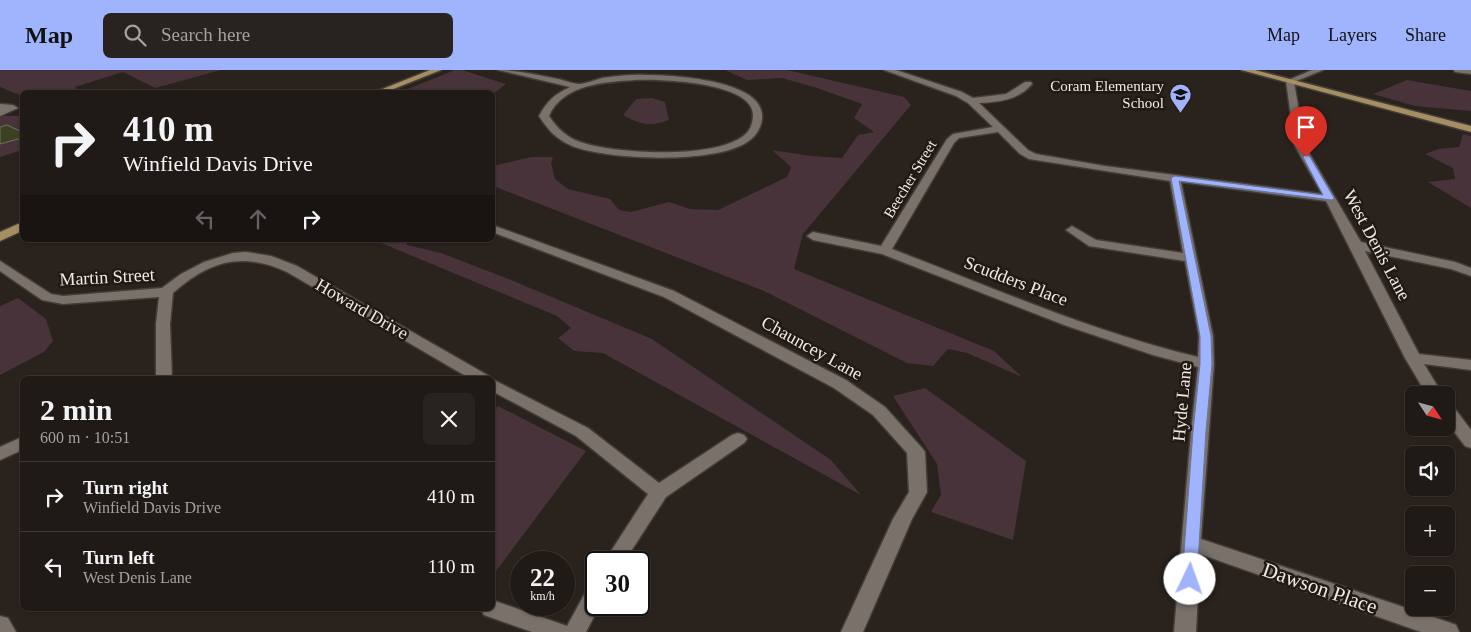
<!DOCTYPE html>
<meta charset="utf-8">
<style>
body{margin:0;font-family:Georgia,serif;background:#28231f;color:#f1f3f6;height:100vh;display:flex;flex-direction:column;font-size:19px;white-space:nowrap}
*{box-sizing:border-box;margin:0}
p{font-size:16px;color:#a2a1a1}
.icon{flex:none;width:28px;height:28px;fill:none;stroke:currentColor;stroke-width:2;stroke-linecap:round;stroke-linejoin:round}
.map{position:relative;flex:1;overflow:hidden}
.side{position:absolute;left:20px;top:306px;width:475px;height:235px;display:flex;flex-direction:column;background:#201a16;border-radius:8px;box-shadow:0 1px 4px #0004,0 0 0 1px #3d3835}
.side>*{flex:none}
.hud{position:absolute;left:20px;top:20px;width:475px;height:152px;border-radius:8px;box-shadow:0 1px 4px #0004,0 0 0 1px #3d3835;background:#201a16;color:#f1f3f6;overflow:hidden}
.needle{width:32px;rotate:126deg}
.tools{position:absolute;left:1405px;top:316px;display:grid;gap:10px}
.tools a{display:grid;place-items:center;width:50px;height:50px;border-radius:8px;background:#201a16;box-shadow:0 1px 4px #0004,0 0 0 1px #3d3835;font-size:25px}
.speed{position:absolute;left:510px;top:481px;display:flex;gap:10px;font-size:25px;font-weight:700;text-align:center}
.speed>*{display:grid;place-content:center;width:65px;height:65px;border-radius:50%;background:#201a16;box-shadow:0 1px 4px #0004,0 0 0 1px #3d3835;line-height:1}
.speed small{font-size:12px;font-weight:400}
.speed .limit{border:2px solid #111;border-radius:8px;background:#fff;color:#111}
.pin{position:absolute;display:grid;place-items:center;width:42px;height:42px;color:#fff;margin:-51px -21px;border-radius:50% 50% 50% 0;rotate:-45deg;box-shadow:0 0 5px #0007}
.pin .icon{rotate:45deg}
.me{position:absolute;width:55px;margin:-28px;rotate:3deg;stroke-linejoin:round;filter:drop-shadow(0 0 4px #0008)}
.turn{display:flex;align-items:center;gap:18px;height:105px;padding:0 20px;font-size:22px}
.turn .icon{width:65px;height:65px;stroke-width:2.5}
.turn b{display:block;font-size:35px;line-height:42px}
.lanes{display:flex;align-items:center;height:48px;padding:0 20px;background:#0003;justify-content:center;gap:25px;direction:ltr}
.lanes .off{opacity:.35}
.round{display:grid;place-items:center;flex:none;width:52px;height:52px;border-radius:8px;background:#28231f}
.head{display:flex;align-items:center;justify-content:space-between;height:85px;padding:0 20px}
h1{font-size:30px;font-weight:700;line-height:38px}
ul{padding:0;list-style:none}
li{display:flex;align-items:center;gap:15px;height:70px;padding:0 20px;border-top:1px solid #3d3835}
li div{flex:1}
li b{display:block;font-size:19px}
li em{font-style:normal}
header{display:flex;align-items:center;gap:30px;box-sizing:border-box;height:70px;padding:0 25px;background:#a0b3fd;color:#111}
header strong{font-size:24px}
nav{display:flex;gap:28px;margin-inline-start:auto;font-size:18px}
.search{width:350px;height:45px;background:#28231f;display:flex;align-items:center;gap:12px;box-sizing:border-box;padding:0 18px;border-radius:8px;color:#a2a1a1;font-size:19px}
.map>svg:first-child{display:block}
.green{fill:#473339}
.water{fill:#3d4123;stroke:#72735e}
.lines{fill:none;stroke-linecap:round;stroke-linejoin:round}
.minor-casing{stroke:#423d38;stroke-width:3}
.major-casing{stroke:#423d38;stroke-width:3}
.minor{fill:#7a716b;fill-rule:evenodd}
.major{fill:#a58e61;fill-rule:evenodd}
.route{fill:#a0b3fd;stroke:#6874a4}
.labels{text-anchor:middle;stroke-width:5;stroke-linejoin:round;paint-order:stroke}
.far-poi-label{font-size:15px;fill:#eee9e6;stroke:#201914;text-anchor:end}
.far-street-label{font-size:15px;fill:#eee9e6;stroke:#201914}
.street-label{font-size:18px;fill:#eee9e6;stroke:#201914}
.near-street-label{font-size:21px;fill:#eee9e6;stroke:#201914}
</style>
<header>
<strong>Map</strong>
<div class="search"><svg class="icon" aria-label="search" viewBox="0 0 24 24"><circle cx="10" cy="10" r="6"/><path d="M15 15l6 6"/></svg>Search here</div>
<nav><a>Map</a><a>Layers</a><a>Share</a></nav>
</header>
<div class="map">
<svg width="1471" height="562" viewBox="0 0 1471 562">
<rect width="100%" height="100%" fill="#2a221d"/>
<path class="green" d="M0,0h221l-66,18 -32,-16 -48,15 5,5h-58v4l-22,-9z
M455,0h7l44,14 -13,10 -93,-2z
M725,0h62l117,27 7,8 -108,129 -9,35 200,82 28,26 -55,-24 -19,-4 -15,17 -26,-3 -143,-72 -271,-105v-20l38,-9h22l-2,6 4,16 13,10 42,10 9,11 12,2 38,-10 21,7 28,1 69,-33 4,-10 -19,-17 39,6 31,2 16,-23 16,-3 -20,-14 8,-14 -45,-16 -35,-10 -35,2z
M1407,10l64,11v20l-56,-5 -42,-12z
M652,28l13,4 4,18c-18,7 -29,5 -46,-5l13,-16z
M4,46h18v16l-15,-7 -7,2v-10z
M1463,64l8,2v72l-43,-26 27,-3 -2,-11 -28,-14 13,-5 21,-2z
M22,68v12l-22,7v-13z
M374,170h31l2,5 34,8 65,25 146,61 179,121 30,35 -258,-142 -29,-2 -16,-13 13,-10 -14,-12z
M18,228l28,21 7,22 -9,11 -44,23v-69z
M925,318l101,73 -13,79 -82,-28 10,-17 -4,-31 -44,-68z
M498,336l88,45 -93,124 -1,-165z"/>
<path class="water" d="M7,55l15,7v6l-22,6v-17z"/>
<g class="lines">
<defs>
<path id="minor" d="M498,0c20,0 40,5 60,9 6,1 15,5 22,5 7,-1 15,-4 22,-6 15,-2 30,-4 45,-3 26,0 112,5 115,39 1,10 -4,20 -12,26 -31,25 -142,20 -178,6 -16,-7 -24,-16 -33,-30 8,-15 16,-22 31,-29zM635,10c25,-1 116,2 118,34 0,10 -3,18 -11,23 -32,22 -126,17 -162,5 -14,-5 -23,-14 -31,-26 14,-32 56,-34 86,-36z
M884,0h12l66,22 11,6 33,-4 19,-12h6l1,2c-13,16 -34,18 -53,19l49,47 8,4 69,12 217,28 -27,-48 -9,-65 26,-11h11l-29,12 11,64 56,96 94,20 16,6v8l-20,-7 -86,-18 54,103 52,6v10l-47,-6 19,31h-16l-22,-37 -79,-157 -145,-19 32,154 1,28 -13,175 247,83 8,3 3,7h-38l-221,-78 -4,78h-22l17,-201 7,-64 -45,-12 -86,-29 -185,-72 -69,-14 -6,-4 6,-4 68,14 66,-107 6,-5 40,-7 -25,-24 -12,-7zM998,62l22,22 9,5 141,22 13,72 -87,-13 -24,-14 -6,4 23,16 96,15 14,75 -1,21c-105,-25 -205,-69 -306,-108l62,-106 5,-5z
M1454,0h17v4l-16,-2z
M0,34l13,1 5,3 -18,8z
M492,155l182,66 172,89 39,27 37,41 3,4 2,40 -15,27 -49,113h-22l52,-113 16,-27 -2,-39 -34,-38 -39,-27 -170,-91 -172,-65z
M246,182l25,4 26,10 192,110 2,3h-20l-184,-107c-45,-21 -78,-11 -114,21l-3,31 2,55h-16v-55l3,-27 -96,7 -21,-4 -42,-29v-10l51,33 12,2 99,-8 19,-14 23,-12 29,-9z
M492,309l96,49 71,55 73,-48 6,-2 6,2 3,4 -3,4 -78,54 -42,65h-20l44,-68 -72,-58 -84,-45z
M1446,334l6,1 19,25v18l-6,-2 -19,-25z
M22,367v13l-22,10v-13z
M596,513v22h4l-14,27h-54l-48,-17 -3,-6h11v-9l75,26 22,-40z
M0,546l8,2 8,14h-16z"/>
<path id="major" d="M430,0h11l-55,22h-11z
M1241,0h14l216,56v6z
M18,154h4v7l-22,10v-9z"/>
</defs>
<use href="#minor" class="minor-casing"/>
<use href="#major" class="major-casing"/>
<use href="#minor" class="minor"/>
<use href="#major" class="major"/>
</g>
<path class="route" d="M1306,84l4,3 24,41 -2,2 -153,-19 32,155 1,28 -6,67 -9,148 -2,5 -5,2 -6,-2 -2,-5 11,-148 7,-67v-28l-29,-158 4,-2 148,19 -20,-38z"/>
<defs>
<symbol id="school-pin" viewBox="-11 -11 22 30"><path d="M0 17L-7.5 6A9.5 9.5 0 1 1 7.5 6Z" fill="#a0b3fd" stroke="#201914"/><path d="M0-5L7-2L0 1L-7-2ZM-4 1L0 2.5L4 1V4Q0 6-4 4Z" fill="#111"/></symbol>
</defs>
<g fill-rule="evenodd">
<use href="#school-pin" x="1168" y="12" width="25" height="34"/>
</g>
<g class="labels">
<g class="far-poi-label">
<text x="1164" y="21">Coram Elementary<tspan x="1164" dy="17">School</tspan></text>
</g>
<g class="far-street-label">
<text transform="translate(910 109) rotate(-59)" y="5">Beecher Street</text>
</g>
<g class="street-label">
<text transform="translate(1377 175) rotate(62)" y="6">West Denis Lane</text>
<text transform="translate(107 207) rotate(-3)" y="6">Martin Street</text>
<text transform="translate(1016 211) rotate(21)" y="6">Scudders Place</text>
<text transform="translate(362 239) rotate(30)" y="6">Howard Drive</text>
<text transform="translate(812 278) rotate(29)" y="6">Chauncey Lane</text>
<text transform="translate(1182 332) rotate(-85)" y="6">Hyde Lane</text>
</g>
<g class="near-street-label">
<text transform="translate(1320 518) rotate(19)" y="7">Dawson Place</text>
</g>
</g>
</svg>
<div class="tools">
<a><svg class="needle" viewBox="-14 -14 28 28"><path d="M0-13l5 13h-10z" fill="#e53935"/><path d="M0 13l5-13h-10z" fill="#a2a1a1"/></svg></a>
<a><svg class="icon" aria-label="sound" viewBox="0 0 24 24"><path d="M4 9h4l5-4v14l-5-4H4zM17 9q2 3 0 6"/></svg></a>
<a>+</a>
<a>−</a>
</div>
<div class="speed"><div>22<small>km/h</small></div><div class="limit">30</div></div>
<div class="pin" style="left:1306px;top:87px;background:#d93025"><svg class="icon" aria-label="arrive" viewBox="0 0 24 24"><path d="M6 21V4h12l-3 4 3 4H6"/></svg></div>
<svg class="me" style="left:1190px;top:509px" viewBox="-20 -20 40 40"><circle r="19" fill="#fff"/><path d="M0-13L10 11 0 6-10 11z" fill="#a0b3fd"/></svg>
<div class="hud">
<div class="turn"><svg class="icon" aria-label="right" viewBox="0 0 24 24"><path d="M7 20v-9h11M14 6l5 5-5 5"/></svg><div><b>410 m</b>Winfield Davis Drive</div></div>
<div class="lanes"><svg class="icon off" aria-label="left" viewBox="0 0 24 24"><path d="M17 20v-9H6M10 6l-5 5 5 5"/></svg><svg class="icon off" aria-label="ahead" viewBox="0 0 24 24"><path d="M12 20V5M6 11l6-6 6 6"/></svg><svg class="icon" aria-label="right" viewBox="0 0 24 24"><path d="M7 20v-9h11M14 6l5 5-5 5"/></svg></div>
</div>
<section class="side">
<div class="head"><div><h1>2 min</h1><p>600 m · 10:51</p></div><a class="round"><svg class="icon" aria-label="close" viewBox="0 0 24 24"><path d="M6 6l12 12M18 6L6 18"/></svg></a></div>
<ul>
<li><svg class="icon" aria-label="right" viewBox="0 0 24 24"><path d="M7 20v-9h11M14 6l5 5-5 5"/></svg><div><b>Turn right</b><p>Winfield Davis Drive</p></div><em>410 m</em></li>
<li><svg class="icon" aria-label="left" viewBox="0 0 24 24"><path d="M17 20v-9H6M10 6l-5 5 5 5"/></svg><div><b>Turn left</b><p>West Denis Lane</p></div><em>110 m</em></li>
</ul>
</section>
</div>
